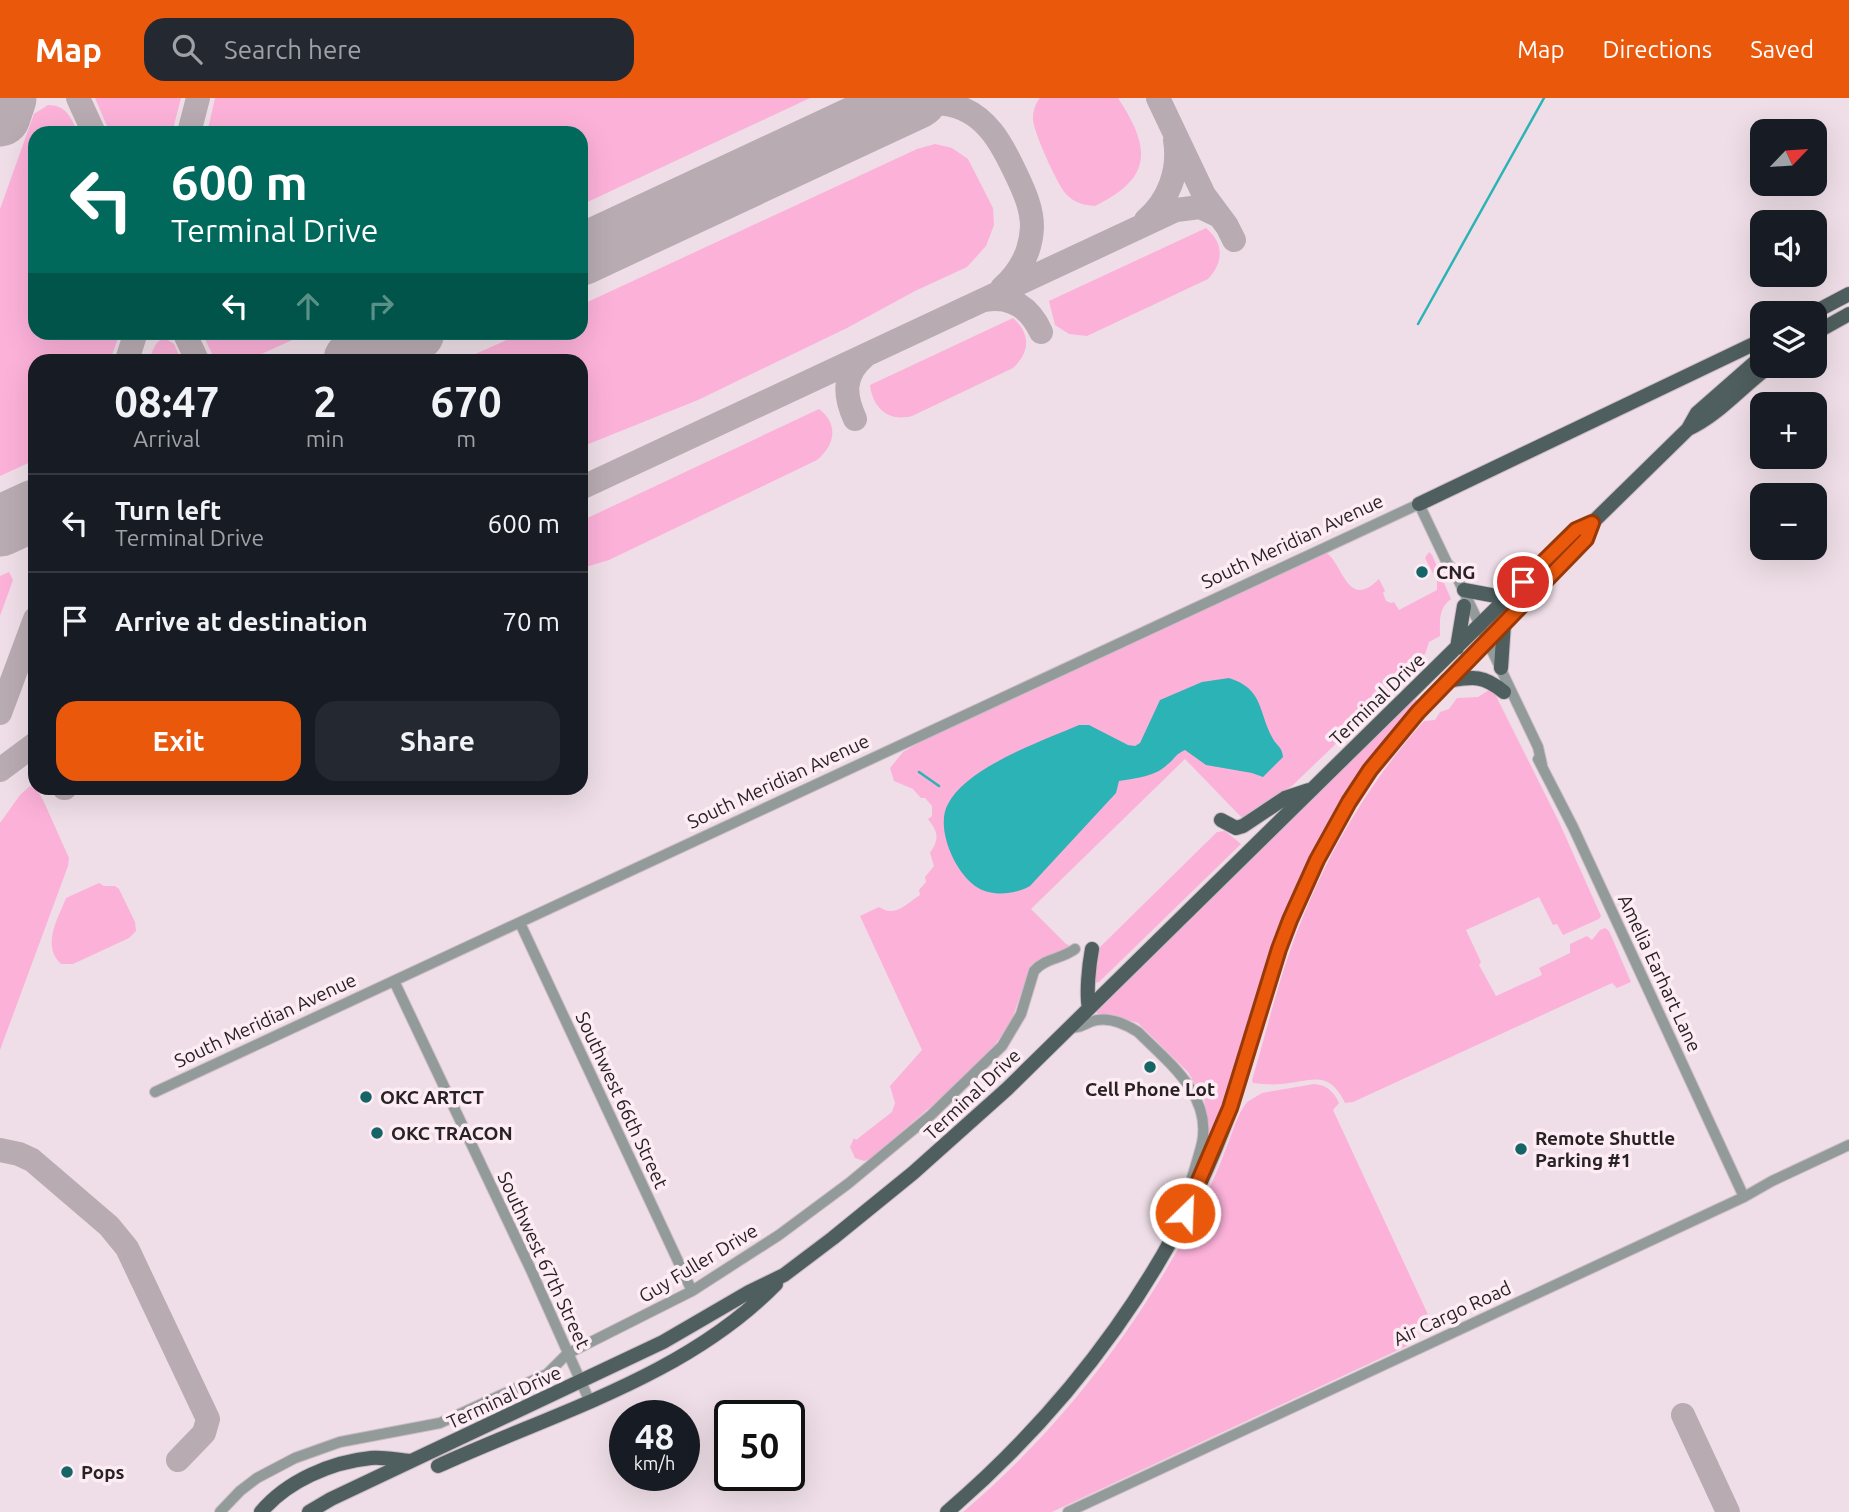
<!DOCTYPE html>
<meta charset="utf-8">
<style>
body{margin:0;font-family:Ubuntu,sans-serif;background:#242831;color:#f1f3f6;height:100vh;display:flex;flex-direction:column;font-size:26px;white-space:nowrap}
*{box-sizing:border-box;margin:0}
p{font-size:23px;color:#9ea1a6}
.icon{flex:none;width:38px;height:38px;fill:none;stroke:currentColor;stroke-width:2;stroke-linecap:round;stroke-linejoin:round}
.map{position:relative;flex:1;overflow:hidden}
.drawer{position:absolute;left:28px;top:256px;width:560px;height:441px;display:flex;flex-direction:column;background:#171b24;border-radius:21px;box-shadow:0 7px 28px #0002}
.drawer>*{flex:none}
.guide{position:absolute;left:28px;top:28px;width:560px;height:214px;border-radius:21px;box-shadow:0 7px 28px #0002;background:#00695c;color:#fff;overflow:hidden}
.needle{width:46px;rotate:65deg}
.tools{position:absolute;left:1750px;top:21px;display:grid;gap:14px}
.tools a{display:grid;place-items:center;width:77px;height:77px;border-radius:14px;background:#171b24;box-shadow:0 7px 28px #0002;font-size:35px}
.speed{position:absolute;left:609px;top:1302px;display:flex;gap:14px;font-size:35px;font-weight:700;text-align:center}
.speed>*{display:grid;place-content:center;width:91px;height:91px;border-radius:50%;background:#171b24;box-shadow:0 7px 28px #0002;line-height:1}
.speed small{font-size:18px;font-weight:400}
.speed .limit{border:4px solid #111;border-radius:10px;background:#fff;color:#111}
.pin{position:absolute;display:grid;place-items:center;width:60px;height:60px;color:#fff;margin:-30px;border:4px solid #fff;border-radius:50%;box-shadow:0 2px 7px #0007}
.me{position:absolute;width:77px;margin:-38px;rotate:24deg;stroke-linejoin:round;filter:drop-shadow(0 0 5px #0008)}
.turn{display:flex;align-items:center;gap:24px;height:147px;padding:0 28px;font-size:32px}
.turn .icon{width:91px;height:91px;stroke-width:2.5}
.turn b{display:block;font-size:49px;line-height:60px}
.lanes{display:flex;align-items:center;height:66px;padding:0 28px;background:#0003;justify-content:center;gap:35px;direction:ltr}
.lanes .off{opacity:.35}
.eta{display:flex;justify-content:space-evenly;align-items:center;height:119px;text-align:center}
.eta b{font-size:42px;font-weight:700;line-height:49px}
.button{display:flex;gap:14px;margin-top:auto;padding:14px 28px}
.button a{flex:1;height:80px;border-radius:21px;background:#ea580c;color:#fff;font-size:28px;font-weight:700;line-height:80px;text-align:center}
.button a+a{background:#242831;color:#f1f3f6}
ul{padding:0;list-style:none}
li{display:flex;align-items:center;gap:21px;height:98px;padding:0 28px;border-top:2px solid #363941}
li div{flex:1}
li b{display:block;font-size:26px}
li em{font-style:normal}
header{display:flex;align-items:center;gap:42px;box-sizing:border-box;height:98px;padding:0 35px;background:#ea580c;color:#fff}
header strong{font-size:33px}
nav{display:flex;gap:38px;margin-inline-start:auto;font-size:24px}
.search{width:490px;height:63px;background:#242831;display:flex;align-items:center;gap:18px;box-sizing:border-box;padding:0 24px;border-radius:21px;color:#9ea1a6;font-size:26px}
.map>svg:first-child{display:block}
.green{fill:#fcb1d9}
.water{fill:#2cb3b5}
.lines{fill:none;stroke-linecap:round;stroke-linejoin:round}
.stream{stroke:#2cb3b5;stroke-width:2.5}
.taxiway{stroke:#b9abb2;stroke-width:24}
.runway{stroke:#b9abb2;stroke-width:61}
.minor-casing{stroke:#cbbcc4;stroke-width:12}
.major-casing{stroke:#cbbcc4;stroke-width:16}
.minor{stroke:#929b9a;stroke-width:10}
.major{stroke:#4f5e5e;stroke-width:14}
.route-casing{stroke:#983908;stroke-width:18}
.route{stroke:#ea580c;stroke-width:12}
.poi-dot{fill:#166566;stroke:#fdecf4;stroke-width:2.5}
.labels{text-anchor:middle;stroke-width:7;stroke-linejoin:round;paint-order:stroke}
.street-label{font-size:19px;fill:#282225;stroke:#fdecf4}
.poi-label{font-size:19px;font-weight:bold;fill:#282225;stroke:#fdecf4;text-anchor:start}
</style>
<header>
<strong>Map</strong>
<div class="search"><svg class="icon" aria-label="search" viewBox="0 0 24 24"><circle cx="10" cy="10" r="6"/><path d="M15 15l6 6"/></svg>Search here</div>
<nav><a>Map</a><a>Directions</a><a>Saved</a></nav>
</header>
<div class="map">
<svg width="1849" height="1414" viewBox="0 0 1849 1414">
<rect width="100%" height="100%" fill="#efdee7"/>
<path class="green" d="M95,0h86l-9,35h-62z
M215,0h595l-229,107v-72h-374z
M1040,0h78c33,50 35,80 -23,108 -11,-1 -21,-3 -29,-12 -9,-10 -33,-63 -33,-75 0,-8 2,-15 7,-21z
M48,7c19,0 23,13 30,28h-43v199l85,1 -10,27h-75v100l-35,16v-267l34,-95z
M935,46l17,4 16,11 25,49 1,17 -8,21 -19,21 -52,24 -68,37 -149,72 -117,47v-87h-119l60,-27 59,-1v-27l336,-156z
M1206,130c18,15 18,34 2,51l-121,57 -18,-2 -14,-9 -6,-24z
M1013,220c18,16 17,34 0,50l-101,48c-23,6 -39,-7 -42,-31z
M202,235h106l-60,27h-33z
M165,240l9,6 7,16h-32c4,-9 5,-19 16,-22z
M819,311c20,15 16,36 -2,51l-208,100 -20,6 -8,-1v-44z
M1429,454l3,3 19,44c-13,9 -11,23 -11,37l-11,6 -4,12 -7,7v9l-56,55 -18,11 -51,49 -48,36 -60,-62 -154,150 35,35 5,2c-12,9 -28,9 -40,19l-20,57 -17,24 -52,51 -72,62 -6,2 -9,-3 -5,-11 4,-9 2,2 36,-28 3,-9 -5,-17 32,-36 -62,-134 19,-9c16,11 27,-3 41,-12l-1,-5 7,-8 -1,-5 9,-11 -4,-13c9,-14 9,-20 -2,-34l4,-3v-10l-7,-8h-4l-8,-9 -19,-8 -4,-13 13,-16 26,-15 398,-184c17,14 21,57 52,26l6,12 -2,2 3,8 5,2 3,-1 5,8 38,-20v-9l-12,-23z
M9,474l4,8 -13,36v-40z
M1492,590l67,134 42,94 -2,3 -36,16 -6,-11 -4,1 -14,-28 -73,33 15,32 -2,3 17,31 46,-21 -3,-7 31,-15v-9l17,-8 5,4 8,-10 5,-2 4,3 22,51 -14,6 -5,-5 -259,119 -8,1c-17,-35 -34,-21 -64,-19 -9,1 -19,0 -28,-1l-1,-3c13,-43 23,-86 38,-129 30,-85 74,-163 134,-230l11,-1 5,-8 9,-3 8,-11 21,-1z
M1414,599l3,3 -4,9 -77,104 -126,329 -3,-2v-27l-3,-13 -16,-28 -50,-49 -26,-8h-13l-4,-4z
M30,688l8,5 5,9 26,58 -1,8 -68,184v-227l20,-28z
M1225,733l16,13 -142,138 -4,1 3,-34 119,-117z
M99,785l5,3h11l4,3 16,33 1,9 -7,7 -56,26h-12c-20,-19 -3,-45 5,-66z
M1314,986c13,1 20,8 25,19l-6,7 98,211 -15,8 1,6 -8,10 -357,167h-89c93,-79 169,-176 226,-283 13,-25 26,-51 36,-78 7,-16 11,-35 22,-49l15,-9z"/>
<path class="water" d="M1229,580c35,11 29,34 44,61 5,8 9,8 10,18l-20,20 -11,-4 -46,-8 -21,-15c-12,6 -8,7 -17,14 -13,13 -32,14 -49,17l-3,12 -86,93c-16,9 -39,11 -55,0 -21,-15 -40,-59 -27,-82 19,-37 94,-63 131,-79h10l39,20 7,1 5,-3 20,-43 42,-18z"/>
<g class="lines">
<path class="stream" d="M1418,226l126,-226
M919,674l20,14"/>
<path class="taxiway" d="M78,0l16,35
M1158,0l46,97 23,31 7,14
M868,23c27,-11 52,-22 83,-16 36,8 52,41 66,71 8,17 15,33 15,51 -1,24 -12,45 -30,61
M189,35l9,-35
M1146,122c23,-20 34,-50 29,-80
M985,202c27,-5 45,8 56,32
M184,234l13,28
M127,262l9,-28
M855,321c-11,-24 -12,-44 9,-62
M581,390l595,-278 24,-3 19,9
M0,615l35,-94
M0,672l35,-26
M64,690h1
M0,1052l19,4 13,6 77,66 18,22 81,171 -4,14 -26,27
M1683,1317l45,97"/>
<path class="runway" d="M0,18l6,-18
M581,157l336,-157
M354,262l60,-28
M0,428l35,-16"/>
<defs>
<path id="minor" d="M1538,661l35,68 171,370
M520,825l172,368
M394,883l137,289 59,132
M1069,930c9,0 13,-2 21,-6 17,-7 34,1 48,10 30,30 74,63 64,111 -5,21 -13,42 -18,63
M155,994l1264,-588 28,59 7,8 84,176 4,18
M220,1414l20,-21 17,-13 38,-20 45,-16 100,-19 107,-49 20,-20 125,-63 87,-56 70,-52 82,-68 71,-69 19,-32 13,-43c11,-13 28,-12 41,-22
M1068,1414l676,-315 28,-16 77,-36"/>
<path id="major" d="M1813,215l36,-19
M1815,235l34,-19
M1688,331c31,-14 54,-43 82,-63
M1419,406l343,-164
M1464,492l43,8
M1457,550l7,-42
M1501,570l3,-45
M1446,583c26,-4 36,-7 58,11
M1221,722l15,8 7,-2 42,-28 24,-8
M1089,910c-3,-15 0,-43 3,-59
M438,1368c115,-53 247,-89 338,-182
M261,1414c26,-31 70,-50 110,-54 13,-1 26,2 39,3
M309,1414l22,-13 332,-157 86,-50 35,-17 49,-37 80,-65 94,-84 569,-559 16,-7 96,-94 9,-16 65,-57
M947,1414c126,-108 228,-246 284,-404 18,-53 29,-107 48,-160 14,-40 33,-81 54,-119 38,-70 93,-127 149,-184 35,-35 69,-71 104,-106l6,-16"/>
</defs>
<use href="#minor" class="minor-casing"/>
<use href="#major" class="major-casing"/>
<use href="#minor" class="minor"/>
<use href="#major" class="major"/>
</g>
<g class="lines">
<defs>
<path id="route" d="M1185,1115l45,-105 49,-159 11,-29 27,-60 32,-58 21,-32 48,-58 168,-173 6,-16 -16,7 -53,52"/>
</defs>
<use href="#route" class="route-casing"/>
<use href="#route" class="route"/>
</g>
<g class="poi-dot">
<circle cx="1422" cy="474" r="7"/>
<circle cx="1150" cy="969" r="7"/>
<circle cx="366" cy="999" r="7"/>
<circle cx="377" cy="1035" r="7"/>
<circle cx="1521" cy="1051" r="7"/>
<circle cx="67" cy="1374" r="7"/>
</g>
<g class="labels">
<g class="street-label">
<text transform="translate(1292 443) rotate(-25)" y="7">South Meridian Avenue</text>
<text transform="translate(1377 601) rotate(-44)" y="7">Terminal Drive</text>
<text transform="translate(778 683) rotate(-25)" y="7">South Meridian Avenue</text>
<text transform="translate(1660 875) rotate(65)" y="7">Amelia Earhart Lane</text>
<text transform="translate(265 922) rotate(-25)" y="7">South Meridian Avenue</text>
<text transform="translate(972 996) rotate(-43)" y="7">Terminal Drive</text>
<text transform="translate(622 1002) rotate(65)" y="7">Southwest 66th Street</text>
<text transform="translate(544 1162) rotate(65)" y="7">Southwest 67th Street</text>
<text transform="translate(698 1165) rotate(-31)" y="7">Guy Fuller Drive</text>
<text transform="translate(1452 1215) rotate(-25)" y="7">Air Cargo Road</text>
<text transform="translate(504 1299) rotate(-25)" y="7">Terminal Drive</text>
</g>
<g class="poi-label">
<text x="1436" y="481">CNG</text>
<text x="1150" y="998" text-anchor="middle">Cell Phone Lot</text>
<text x="380" y="1006">OKC ARTCT</text>
<text x="391" y="1042">OKC TRACON</text>
<text x="1535" y="1047">Remote Shuttle<tspan x="1535" dy="22">Parking #1</tspan></text>
<text x="81" y="1381">Pops</text>
</g>
</g>
</svg>
<div class="tools">
<a><svg class="needle" viewBox="-14 -14 28 28"><path d="M0-13l5 13h-10z" fill="#e53935"/><path d="M0 13l5-13h-10z" fill="#9ea1a6"/></svg></a>
<a><svg class="icon" aria-label="sound" viewBox="0 0 24 24"><path d="M4 9h4l5-4v14l-5-4H4zM17 9q2 3 0 6"/></svg></a>
<a><svg class="icon" aria-label="layers" viewBox="0 0 24 24"><path d="M12 4l9 5-9 5-9-5zM3 14l9 5 9-5"/></svg></a>
<a>+</a>
<a>−</a>
</div>
<div class="speed"><div>48<small>km/h</small></div><div class="limit">50</div></div>
<div class="pin" style="left:1523px;top:484px;background:#d93025"><svg class="icon" aria-label="arrive" viewBox="0 0 24 24"><path d="M6 21V4h12l-3 4 3 4H6"/></svg></div>
<svg class="me" style="left:1185px;top:1115px" viewBox="-20 -20 40 40"><circle r="17" fill="#ea580c" stroke="#fff" stroke-width="3"/><path d="M0-11L8 9 0 5-8 9z" fill="#fff"/></svg>
<div class="guide">
<div class="turn"><svg class="icon" aria-label="left" viewBox="0 0 24 24"><path d="M17 20v-9H6M10 6l-5 5 5 5"/></svg><div><b>600 m</b>Terminal Drive</div></div>
<div class="lanes"><svg class="icon" aria-label="left" viewBox="0 0 24 24"><path d="M17 20v-9H6M10 6l-5 5 5 5"/></svg><svg class="icon off" aria-label="ahead" viewBox="0 0 24 24"><path d="M12 20V5M6 11l6-6 6 6"/></svg><svg class="icon off" aria-label="right" viewBox="0 0 24 24"><path d="M7 20v-9h11M14 6l5 5-5 5"/></svg></div>
</div>
<section class="drawer">
<div class="eta">
<div><b>08:47</b><p>Arrival</p></div>
<div><b>2</b><p>min</p></div>
<div><b>670</b><p>m</p></div>
</div>
<ul>
<li><svg class="icon" aria-label="left" viewBox="0 0 24 24"><path d="M17 20v-9H6M10 6l-5 5 5 5"/></svg><div><b>Turn left</b><p>Terminal Drive</p></div><em>600 m</em></li>
<li><svg class="icon" aria-label="arrive" viewBox="0 0 24 24"><path d="M6 21V4h12l-3 4 3 4H6"/></svg><div><b>Arrive at destination</b></div><em>70 m</em></li>
</ul>
<div class="button"><a>Exit</a><a>Share</a></div>
</section>
</div>
